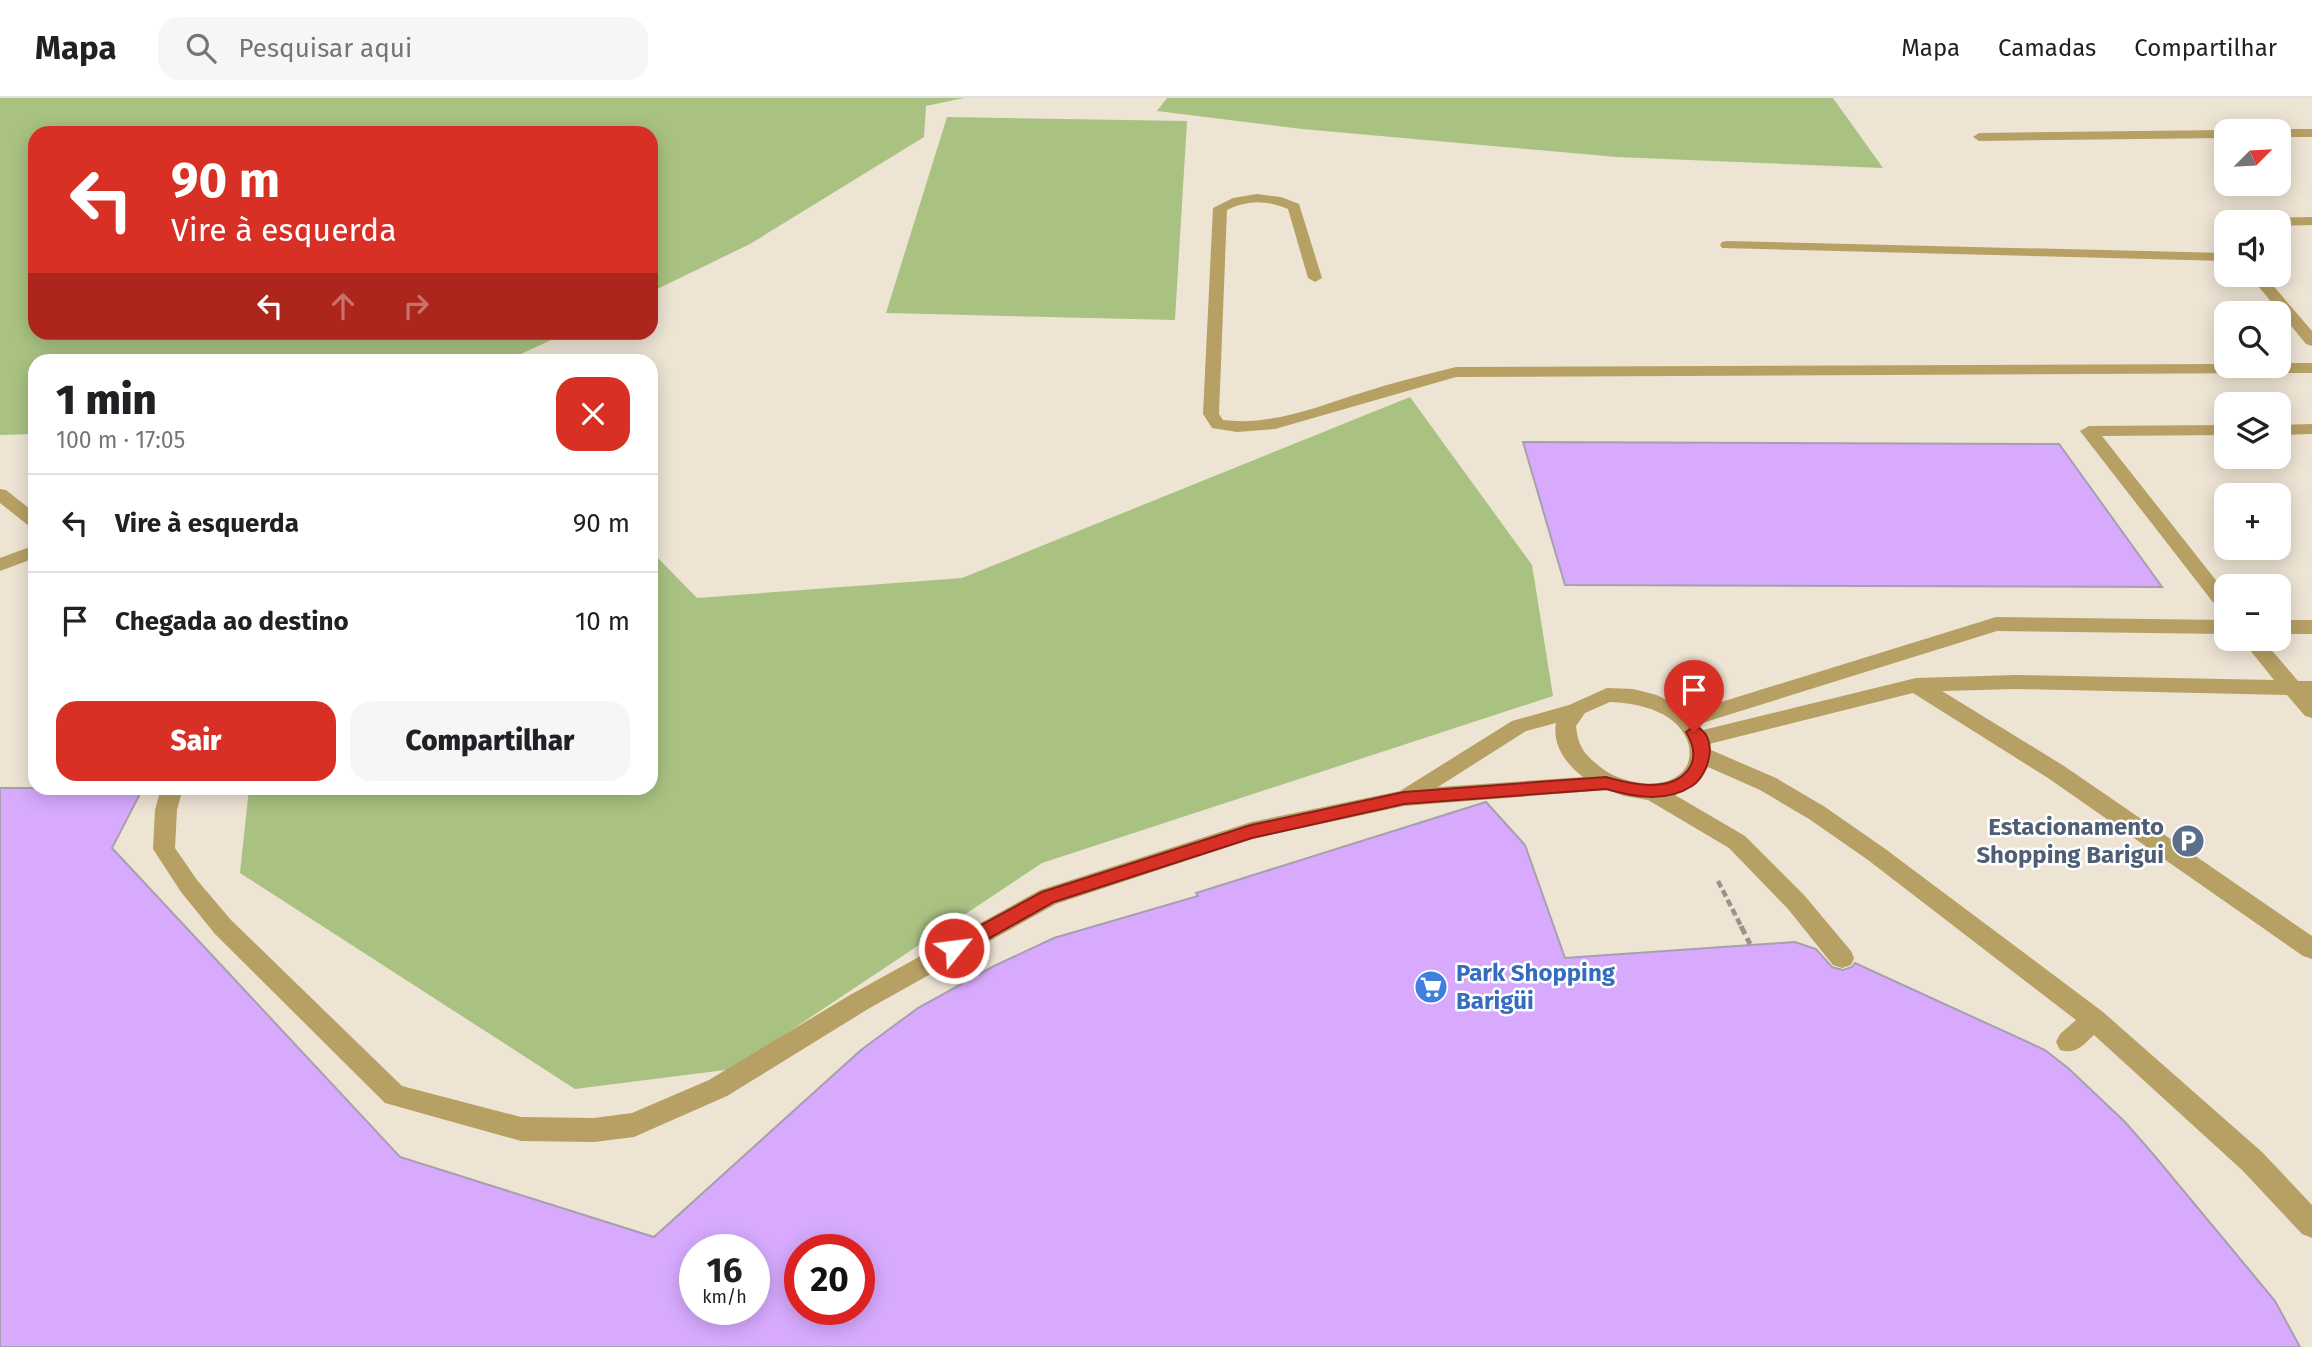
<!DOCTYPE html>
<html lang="pt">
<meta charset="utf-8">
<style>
body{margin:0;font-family:"Fira Sans",sans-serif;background:#f6f6f6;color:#202124;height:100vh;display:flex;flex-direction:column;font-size:26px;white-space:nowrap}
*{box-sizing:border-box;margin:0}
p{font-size:23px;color:#757577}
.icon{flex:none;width:38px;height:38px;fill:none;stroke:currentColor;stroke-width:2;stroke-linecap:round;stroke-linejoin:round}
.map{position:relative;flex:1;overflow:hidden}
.panel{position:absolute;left:28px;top:256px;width:630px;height:441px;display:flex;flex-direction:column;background:#fff;border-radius:21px;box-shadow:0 4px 18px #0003}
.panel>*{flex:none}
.top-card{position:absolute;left:28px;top:28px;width:630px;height:214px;border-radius:21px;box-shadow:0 4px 18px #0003;background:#d93025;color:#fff;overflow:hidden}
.needle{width:46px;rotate:66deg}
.controls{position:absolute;left:2214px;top:21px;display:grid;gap:14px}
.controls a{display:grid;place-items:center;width:77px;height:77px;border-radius:14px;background:#fff;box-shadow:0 4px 18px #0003;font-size:35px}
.speed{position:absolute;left:679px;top:1136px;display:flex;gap:14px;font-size:35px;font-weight:700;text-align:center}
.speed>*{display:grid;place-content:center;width:91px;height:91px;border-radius:50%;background:#fff;box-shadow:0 4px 18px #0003;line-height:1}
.speed small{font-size:18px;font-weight:400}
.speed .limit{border:10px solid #d22;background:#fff;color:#111}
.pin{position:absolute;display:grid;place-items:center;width:60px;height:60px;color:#fff;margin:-72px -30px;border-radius:50% 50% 50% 0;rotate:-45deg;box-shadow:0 0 7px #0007}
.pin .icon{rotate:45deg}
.me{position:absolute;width:77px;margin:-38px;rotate:61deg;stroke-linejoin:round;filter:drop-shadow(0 0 5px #0008)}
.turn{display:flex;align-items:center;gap:24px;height:147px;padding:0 28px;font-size:32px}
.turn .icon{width:91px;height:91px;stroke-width:2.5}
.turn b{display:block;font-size:49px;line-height:60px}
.lanes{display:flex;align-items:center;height:66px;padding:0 28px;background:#0003;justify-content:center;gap:35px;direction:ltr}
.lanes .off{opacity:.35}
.round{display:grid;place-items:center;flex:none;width:74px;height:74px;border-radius:21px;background:#f6f6f6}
.summary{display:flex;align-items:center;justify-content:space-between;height:119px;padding:0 28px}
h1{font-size:42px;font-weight:800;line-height:52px}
.action{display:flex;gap:14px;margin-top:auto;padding:14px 28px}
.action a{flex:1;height:80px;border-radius:21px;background:#d93025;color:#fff;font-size:28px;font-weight:800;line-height:80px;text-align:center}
.action a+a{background:#f6f6f6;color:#202124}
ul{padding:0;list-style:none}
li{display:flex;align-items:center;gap:21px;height:98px;padding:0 28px;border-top:2px solid #e0e0e0}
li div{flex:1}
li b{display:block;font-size:26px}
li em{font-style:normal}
header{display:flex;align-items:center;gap:42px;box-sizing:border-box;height:98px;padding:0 35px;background:#fff;border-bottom:2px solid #e0e0e0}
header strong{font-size:33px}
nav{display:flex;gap:38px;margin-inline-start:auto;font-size:24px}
.search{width:490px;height:63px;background:#f6f6f6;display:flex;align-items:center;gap:18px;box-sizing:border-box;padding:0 24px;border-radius:21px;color:#757577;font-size:26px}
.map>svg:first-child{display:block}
.green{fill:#a9c282}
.building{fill:#d7aafe;stroke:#a79faf;stroke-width:2;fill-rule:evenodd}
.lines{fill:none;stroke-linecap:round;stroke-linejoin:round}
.path-far1{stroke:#9a9387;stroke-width:4.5;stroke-dasharray:7 3.5;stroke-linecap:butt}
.path{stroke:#9a9387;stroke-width:5;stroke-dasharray:9 4.5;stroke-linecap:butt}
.minor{fill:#b7a064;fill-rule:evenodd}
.route{fill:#d93025;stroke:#8d1f18;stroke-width:2}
.labels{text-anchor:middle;stroke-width:5;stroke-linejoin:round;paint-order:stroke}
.service-label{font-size:24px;font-weight:bold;fill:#4e5e75;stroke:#fff;text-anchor:end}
.shop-label{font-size:24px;font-weight:bold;fill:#366cbe;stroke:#fff;text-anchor:start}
</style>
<header>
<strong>Mapa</strong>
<div class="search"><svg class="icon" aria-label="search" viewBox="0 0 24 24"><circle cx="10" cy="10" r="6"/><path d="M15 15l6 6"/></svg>Pesquisar aqui</div>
<nav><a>Mapa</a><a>Camadas</a><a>Compartilhar</a></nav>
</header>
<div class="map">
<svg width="2312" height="1249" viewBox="0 0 2312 1249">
<rect width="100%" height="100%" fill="#eee4d4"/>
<path class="green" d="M0,0h964l-38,8 -2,31 -174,107 -99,48v-159h-616v199l531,1 -58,27h-473v74l-35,1z
M1167,0h666l50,70 -266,-11 -315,-28 -145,-18z
M947,19l240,4 -12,199 -289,-7z
M1410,299l122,168 21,131 -511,167 -309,206 -158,20 -335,-216 9,-85h402v-237l46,47 265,-20z"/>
<path class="building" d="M1523,344l536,2 103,143 -597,-2z
M0,690h143l-31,60 288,309 254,80 207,-187 57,-42 76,-42 60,-28 144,-42 -2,-3 290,-91 39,43 40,113 230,-16 21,7 16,18 11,3 9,-3 3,-4 190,87 23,18 57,54 28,32 122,147 25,46h-2300zM695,1152h59v59h-59zM800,1152h59v59h-59z"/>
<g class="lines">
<path class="path-far1" d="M1718,783l24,47"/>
<path class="path" d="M1741,828l9,18"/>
<path class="minor" d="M2278,31h34v8h-34v-6h-5z
M2226,32l5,1h-5v7l-247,3 -6,-4 6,-4z
M1257,96l24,3 18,7 23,74 -7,4 -7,-4 -20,-69c-21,-9 -41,-9 -61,1l-8,204 4,6c49,6 93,-13 138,-27 31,-10 63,-18 95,-26l770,-3v2h52v-3h34v10l-856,4 -181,52 -38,3 -25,-4 -9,-14 10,-206 20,-10z
M2312,119v8l-34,1v-4h-33l7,-4z
M1727,143l499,12v8l-504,-13 -2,-3 2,-3z
M2249,177h15l48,56v15l-6,-2z
M2312,326v10l-34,1v-10z
M2226,327v10l-124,1 124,157v19l-7,-2 -139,-179 9,-5z
M0,391l6,1 29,23v15l-6,-2 -29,-23z
M35,447v13l-35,13v-13z
M1996,519l230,3v14l-229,-3 -298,93 4,6 213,-52 100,-3 258,5 -33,-41h21l36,42h14v37l-7,-2 -18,-21 -271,-6 -74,2 122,75 248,170v23l-9,-3 -255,-178 -135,-85 -204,51 2,6 65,28 49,29 59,41 219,164 159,140 50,53v33l-10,-4 -60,-64 -148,-135c-11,10 -18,20 -34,15l-4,-8 4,-8 16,-14 -208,-160 -59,-41 -49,-29 -52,-23 -12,17 -21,11 70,41 59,59 47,56 3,7 -3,7 -9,3 -9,-3 -45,-56 -59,-61 -81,-48 -24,-4 -16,-6 -204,16 -152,33 -196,65 -188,105 -141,87 -93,41 -40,5 -73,-1 -136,-38 -170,-169 -34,-42 -28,-43 2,-39 6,-22h22l-6,22 -2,38 22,32 34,40 171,166 119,31 73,1 38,-5 77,-33 141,-85 190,-105 211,-68 149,-31 112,-70 57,-16 38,-17 26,1 24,6 32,17zM1610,604c29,1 71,10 79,44 1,6 1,15 -3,21 -16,26 -63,17 -83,2 -17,-13 -25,-21 -27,-43l9,-13zM1556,625c-4,22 10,41 27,54l-145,10 88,-56z
M2278,522h34v14h-34z"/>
</g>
<path class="route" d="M1694,628c26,8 16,48 -2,60 -26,17 -58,11 -86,3l-202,15 -152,34 -198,64 -93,52 -7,2 -6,-2 -3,-6 3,-5 94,-51 209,-67 153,-33 202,-15c15,4 29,8 44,8 34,0 55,-22 36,-53z"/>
<defs>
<symbol id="parking-disc" viewBox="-11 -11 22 22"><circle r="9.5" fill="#5c6f8a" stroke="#fff"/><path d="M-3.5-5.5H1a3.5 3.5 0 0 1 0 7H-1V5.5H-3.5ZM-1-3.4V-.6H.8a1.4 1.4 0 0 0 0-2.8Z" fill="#fff"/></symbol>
<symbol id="supermarket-disc" viewBox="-11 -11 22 22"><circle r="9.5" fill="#3f7fe0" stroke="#fff"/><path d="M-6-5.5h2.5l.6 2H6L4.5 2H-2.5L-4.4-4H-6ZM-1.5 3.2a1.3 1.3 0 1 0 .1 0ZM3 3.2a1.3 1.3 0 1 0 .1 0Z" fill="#fff"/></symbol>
</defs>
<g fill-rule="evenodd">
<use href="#parking-disc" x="2169" y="724" width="38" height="38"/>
<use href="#supermarket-disc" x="1412" y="870" width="38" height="38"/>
</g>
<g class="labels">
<g class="service-label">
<text x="2164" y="737">Estacionamento<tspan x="2164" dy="28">Shopping Barigui</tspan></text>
</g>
<g class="shop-label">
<text x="1456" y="883">Park Shopping<tspan x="1456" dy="28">Barigüi</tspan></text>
</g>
</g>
</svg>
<div class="controls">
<a><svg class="needle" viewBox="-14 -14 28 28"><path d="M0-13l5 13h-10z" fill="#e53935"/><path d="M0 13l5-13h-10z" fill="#757577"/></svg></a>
<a><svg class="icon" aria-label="sound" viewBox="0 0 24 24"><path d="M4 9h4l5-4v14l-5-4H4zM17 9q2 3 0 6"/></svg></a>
<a><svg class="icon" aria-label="search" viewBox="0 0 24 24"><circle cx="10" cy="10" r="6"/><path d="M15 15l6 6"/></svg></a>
<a><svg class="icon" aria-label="layers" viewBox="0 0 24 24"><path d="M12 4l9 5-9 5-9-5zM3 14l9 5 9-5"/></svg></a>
<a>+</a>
<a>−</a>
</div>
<div class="speed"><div>16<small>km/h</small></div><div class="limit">20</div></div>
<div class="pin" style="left:1694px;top:634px;background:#d93025"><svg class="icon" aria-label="arrive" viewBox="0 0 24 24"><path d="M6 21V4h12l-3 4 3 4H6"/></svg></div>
<svg class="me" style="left:954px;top:850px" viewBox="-20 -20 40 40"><circle r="17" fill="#d93025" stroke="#fff" stroke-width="3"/><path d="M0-11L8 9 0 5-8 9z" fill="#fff"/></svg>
<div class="top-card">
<div class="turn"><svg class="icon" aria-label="left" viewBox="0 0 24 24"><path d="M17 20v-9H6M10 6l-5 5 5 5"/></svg><div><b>90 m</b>Vire à esquerda</div></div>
<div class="lanes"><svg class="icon" aria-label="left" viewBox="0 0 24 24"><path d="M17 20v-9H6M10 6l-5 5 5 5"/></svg><svg class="icon off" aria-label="ahead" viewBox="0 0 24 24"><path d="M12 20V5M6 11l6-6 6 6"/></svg><svg class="icon off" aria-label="right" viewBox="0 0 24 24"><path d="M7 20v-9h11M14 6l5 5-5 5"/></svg></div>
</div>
<section class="panel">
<div class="summary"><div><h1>1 min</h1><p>100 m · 17:05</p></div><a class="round" style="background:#d93025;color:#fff"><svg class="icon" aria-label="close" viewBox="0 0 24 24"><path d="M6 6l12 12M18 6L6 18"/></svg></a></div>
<ul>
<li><svg class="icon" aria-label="left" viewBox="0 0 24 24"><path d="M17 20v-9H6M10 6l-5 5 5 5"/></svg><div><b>Vire à esquerda</b></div><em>90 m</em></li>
<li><svg class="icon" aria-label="arrive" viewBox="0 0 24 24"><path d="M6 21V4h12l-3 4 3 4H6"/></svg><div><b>Chegada ao destino</b></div><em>10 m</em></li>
</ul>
<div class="action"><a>Sair</a><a>Compartilhar</a></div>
</section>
</div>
